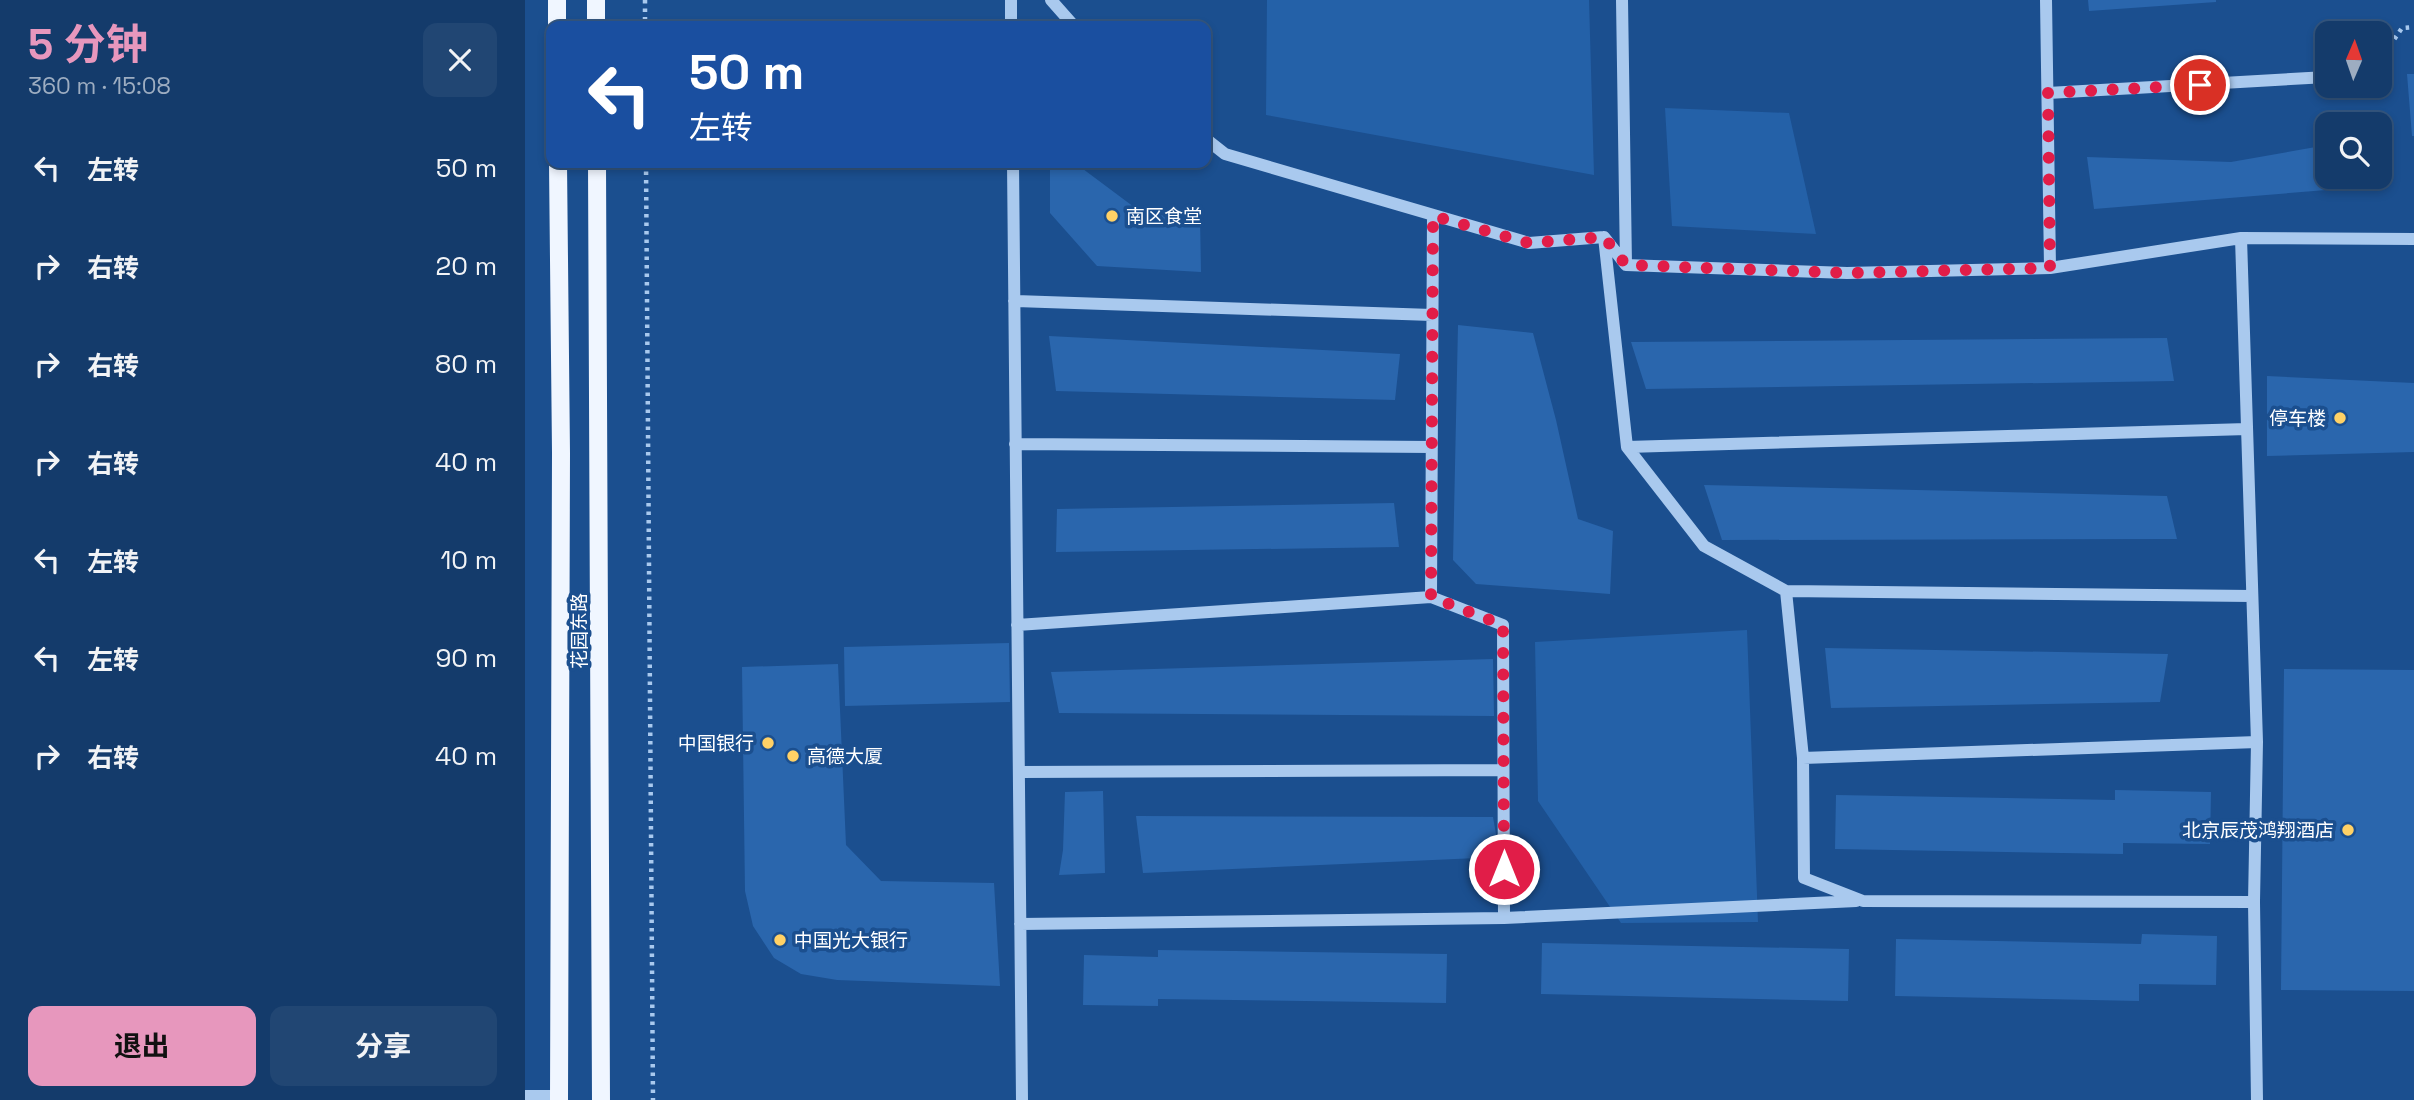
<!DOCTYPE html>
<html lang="zh">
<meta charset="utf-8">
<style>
body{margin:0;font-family:"Space Grotesk","Noto Sans SC",sans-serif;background:#214673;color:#f1f3f6;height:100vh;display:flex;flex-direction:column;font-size:26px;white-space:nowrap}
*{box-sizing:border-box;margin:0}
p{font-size:23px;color:#9dadc1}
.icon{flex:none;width:38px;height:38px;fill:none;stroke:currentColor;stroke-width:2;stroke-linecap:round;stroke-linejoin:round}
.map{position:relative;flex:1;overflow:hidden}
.sheet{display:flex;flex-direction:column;background:#143b6b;width:525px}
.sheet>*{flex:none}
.hud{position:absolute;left:21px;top:21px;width:665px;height:147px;border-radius:14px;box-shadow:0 4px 10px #0003,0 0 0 2px #33557e;background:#1a4fa0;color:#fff;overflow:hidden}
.needle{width:46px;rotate:2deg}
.buttons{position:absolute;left:1790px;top:21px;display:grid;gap:14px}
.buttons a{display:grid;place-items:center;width:77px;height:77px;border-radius:14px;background:#143b6b;box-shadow:0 4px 10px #0003,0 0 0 2px #33557e;font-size:35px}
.pin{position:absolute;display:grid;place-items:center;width:60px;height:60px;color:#fff;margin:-30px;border:4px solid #fff;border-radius:50%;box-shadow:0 2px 7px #0007}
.me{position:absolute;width:77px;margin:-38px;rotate:0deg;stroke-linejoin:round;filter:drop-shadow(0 0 5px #0008)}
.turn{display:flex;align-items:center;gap:24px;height:147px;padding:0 28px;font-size:32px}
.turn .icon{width:91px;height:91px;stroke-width:2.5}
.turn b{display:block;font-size:49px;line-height:60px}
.round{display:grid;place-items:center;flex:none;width:74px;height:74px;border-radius:14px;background:#214673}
.head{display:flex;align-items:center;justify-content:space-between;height:119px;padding:0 28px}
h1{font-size:42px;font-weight:700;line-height:52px;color:#e797bd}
.primary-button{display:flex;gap:14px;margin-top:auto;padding:14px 28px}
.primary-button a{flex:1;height:80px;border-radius:14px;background:#e797bd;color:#111;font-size:28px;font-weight:700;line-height:80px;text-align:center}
.primary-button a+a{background:#214673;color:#f1f3f6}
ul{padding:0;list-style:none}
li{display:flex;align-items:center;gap:21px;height:98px;padding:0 28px}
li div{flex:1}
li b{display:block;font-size:26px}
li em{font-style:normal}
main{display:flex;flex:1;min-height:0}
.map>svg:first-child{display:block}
.green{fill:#2461a8}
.building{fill:#2a66ad}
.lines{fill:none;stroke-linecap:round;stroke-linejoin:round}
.path{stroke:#a9c9ee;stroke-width:4.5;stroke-dasharray:3.5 5;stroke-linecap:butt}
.minor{stroke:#a9c9ee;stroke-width:12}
.major{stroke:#f0f6ff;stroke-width:18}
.route{stroke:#e11d48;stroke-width:12;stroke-dasharray:0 21.6}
.poi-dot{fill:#ffd166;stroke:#1b4f8f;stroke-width:2.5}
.labels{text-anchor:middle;stroke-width:7;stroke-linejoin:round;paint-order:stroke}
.poi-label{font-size:19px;fill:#fff;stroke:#1b4f8f;text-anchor:start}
.street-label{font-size:19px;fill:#fff;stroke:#1b4f8f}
</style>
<main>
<section class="sheet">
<div class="head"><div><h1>5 分钟</h1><p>360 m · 15:08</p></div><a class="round"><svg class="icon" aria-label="close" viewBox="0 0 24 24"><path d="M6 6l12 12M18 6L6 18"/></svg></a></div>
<ul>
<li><svg class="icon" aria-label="left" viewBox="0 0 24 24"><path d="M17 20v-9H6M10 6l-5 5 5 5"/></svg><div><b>左转</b></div><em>50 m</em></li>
<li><svg class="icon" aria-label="right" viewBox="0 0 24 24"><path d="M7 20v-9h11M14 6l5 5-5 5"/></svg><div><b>右转</b></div><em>20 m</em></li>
<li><svg class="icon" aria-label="right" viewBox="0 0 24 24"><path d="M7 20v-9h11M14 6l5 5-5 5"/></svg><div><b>右转</b></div><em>80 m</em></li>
<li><svg class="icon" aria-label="right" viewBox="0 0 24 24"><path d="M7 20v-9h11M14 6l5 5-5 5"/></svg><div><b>右转</b></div><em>40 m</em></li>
<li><svg class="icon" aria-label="left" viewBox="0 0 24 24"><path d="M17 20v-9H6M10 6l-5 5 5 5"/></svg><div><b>左转</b></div><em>10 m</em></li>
<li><svg class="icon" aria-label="left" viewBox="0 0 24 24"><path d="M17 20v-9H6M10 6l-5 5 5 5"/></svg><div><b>左转</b></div><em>90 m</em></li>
<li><svg class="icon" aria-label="right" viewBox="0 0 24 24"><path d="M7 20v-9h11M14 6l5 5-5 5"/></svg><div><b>右转</b></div><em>40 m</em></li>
</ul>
<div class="primary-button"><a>退出</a><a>分享</a></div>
</section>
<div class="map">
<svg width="1889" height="1100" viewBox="0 0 1889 1100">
<rect width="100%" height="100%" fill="#1b4f8f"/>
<path class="green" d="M742,0h322l5,175 -328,-60z
M1140,108l124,5 27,121 -144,-8z
M1222,630l11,292 -137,1 -83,-122 -3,-159z"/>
<path class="building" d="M1563,0h128v2l-127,9z
M1882,74h7v62h-2z
M1802,145v32h53l1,-22 7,30 -294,24 -7,-52 144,5z
M525,163h25l67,50 58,5 1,54 -104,-6 -47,-53z
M933,325l75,8 23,87 22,99 35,12 -3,63 -134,-10 -23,-24z
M524,336l351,18 -5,46 -339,-9z
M1642,338l7,43 -528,8 -15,-47z
M1742,376l147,7v69l-147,4z
M1179,485l463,11 10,43 -455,1z
M869,503l5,44 -343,5 1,-43z
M484,643l1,59 -165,4 -1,-59z
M1300,648l343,6 -8,48 -329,6z
M968,659l1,57 -435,-3 -8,-41z
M313,664l8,181 35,36 113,2 6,103 -163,-6 -36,-6 -27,-16 -21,-32 -8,-35 -3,-224z
M1759,669l130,1v321l-133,-1z
M1590,790l96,2 -1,52 -87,-1v11l-288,-5 1,-54 279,5z
M578,791l2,82 -46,2 4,-25 2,-58z
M611,816l357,1 7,40 -357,16z
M1617,934l75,2 -1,49 -77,-1v17l-244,-5 1,-57 245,5z
M1017,943l307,6 -1,52 -307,-7z
M633,950l289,4 -1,49 -288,-4v7l-75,-1 1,-50 74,2z"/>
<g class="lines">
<path class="path" d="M120,0v26
M1855,60l22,-32 12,-1
M121,163l7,937"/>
<path class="minor" d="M486,0v26
M526,0l23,26
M1097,0l4,265
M1521,0l4,268
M1523,93l279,-16
M681,139l19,15 304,89 75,-6 22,28 221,8 203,-5 191,-30 173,1
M488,163l9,937
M908,216l-2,381 72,28 1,293 352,-17
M1079,237l23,210 77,99 82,45 17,167 1,120 59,23 391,1 3,-160 -16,-504
M489,301l418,14
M490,444l417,3
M1102,447l620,-18
M1261,591l466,5
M492,625l414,-28
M1278,758l454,-16
M494,772l484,-2
M1729,902l3,198
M495,924l484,-6
M0,1096h34"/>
<path class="major" d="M32,0v26
M71,0v26
M33,163l3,290 -2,647
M72,163l4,937"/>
</g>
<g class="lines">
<path class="route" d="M979,869l-1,-244 -72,-28 2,-381 96,27 75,-6 22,28 221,8 203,-5 -2,-175 152,-8"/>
</g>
<g class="poi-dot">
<circle cx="587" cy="216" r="7"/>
<circle cx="1815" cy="418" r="7"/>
<circle cx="243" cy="743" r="7"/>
<circle cx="268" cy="756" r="7"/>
<circle cx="1823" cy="830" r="7"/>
<circle cx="255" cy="940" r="7"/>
</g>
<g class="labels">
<g class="poi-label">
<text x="601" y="223">南区食堂</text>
<text x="1801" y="425" text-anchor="end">停车楼</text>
<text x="229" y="750" text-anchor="end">中国银行</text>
<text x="282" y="763">高德大厦</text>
<text x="1809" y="837" text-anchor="end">北京辰茂鸿翔酒店</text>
<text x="269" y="947">中国光大银行</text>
</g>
<g class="street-label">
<text transform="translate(54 631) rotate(-90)" y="7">花园东路</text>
</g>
</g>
</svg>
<div class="buttons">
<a><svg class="needle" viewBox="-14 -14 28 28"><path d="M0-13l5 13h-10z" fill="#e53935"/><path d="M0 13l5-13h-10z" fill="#9dadc1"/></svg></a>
<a><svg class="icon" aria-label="search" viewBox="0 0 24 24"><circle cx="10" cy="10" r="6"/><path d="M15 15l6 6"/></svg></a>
</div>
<div class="pin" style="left:1675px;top:85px;background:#d93025"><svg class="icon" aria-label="arrive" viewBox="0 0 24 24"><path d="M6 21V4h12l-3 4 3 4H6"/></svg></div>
<svg class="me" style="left:979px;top:869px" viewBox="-20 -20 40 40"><circle r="17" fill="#e11d48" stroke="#fff" stroke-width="3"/><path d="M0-11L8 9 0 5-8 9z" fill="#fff"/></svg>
<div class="hud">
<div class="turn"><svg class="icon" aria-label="left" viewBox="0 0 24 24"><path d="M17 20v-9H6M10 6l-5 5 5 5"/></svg><div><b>50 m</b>左转</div></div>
</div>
</div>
</main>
